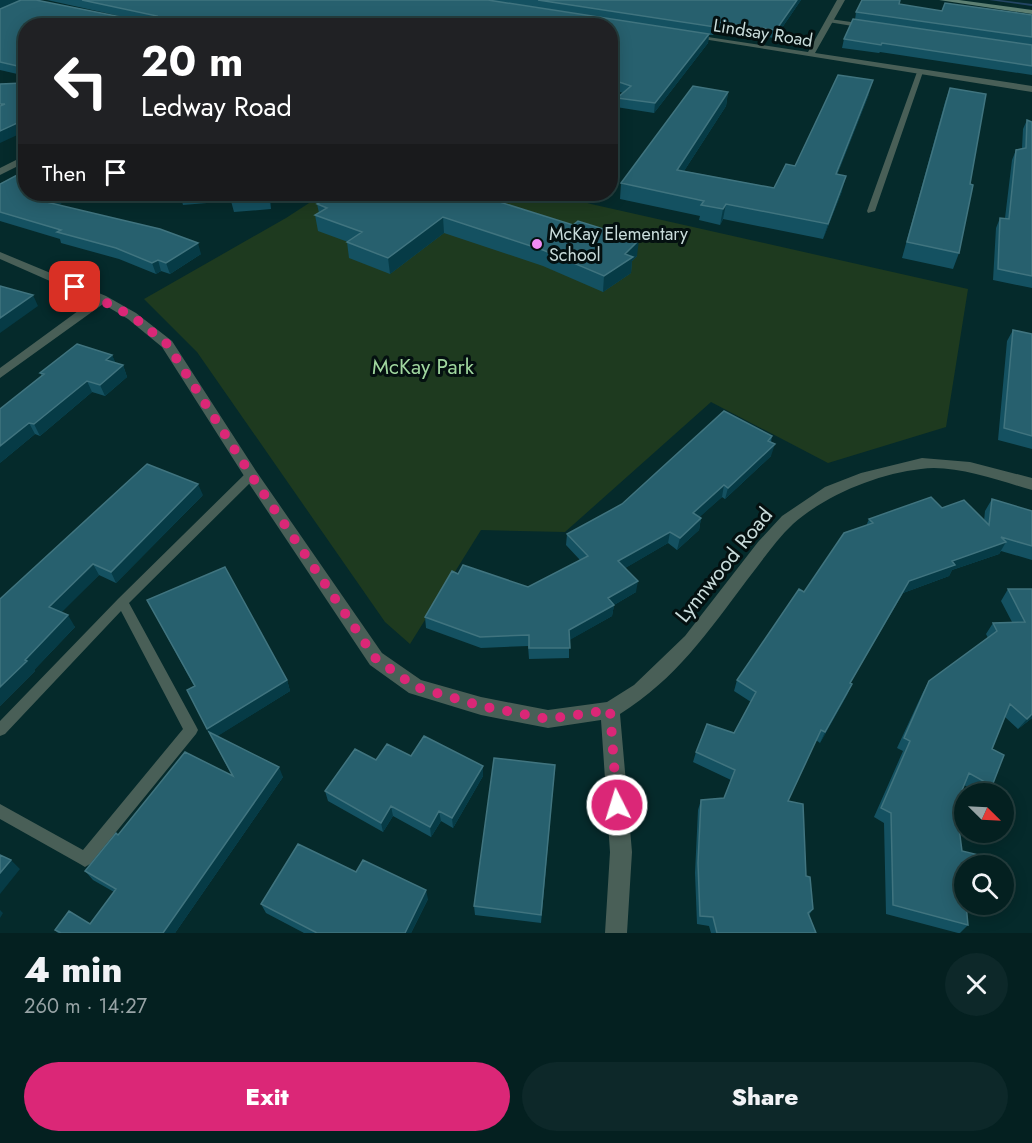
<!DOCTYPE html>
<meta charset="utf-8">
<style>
body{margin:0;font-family:Jost,sans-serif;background:#0d2829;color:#f1f3f6;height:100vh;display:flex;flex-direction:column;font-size:22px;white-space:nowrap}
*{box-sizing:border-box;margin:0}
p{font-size:20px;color:#97a3a5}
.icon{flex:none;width:33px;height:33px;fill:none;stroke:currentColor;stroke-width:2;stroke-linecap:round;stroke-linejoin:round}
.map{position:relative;height:933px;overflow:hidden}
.sheet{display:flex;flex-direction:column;background:#042020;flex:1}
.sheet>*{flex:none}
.guide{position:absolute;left:18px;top:18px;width:600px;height:183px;border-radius:24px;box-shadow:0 3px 15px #0003,0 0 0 2px #253e3e;background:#202124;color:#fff;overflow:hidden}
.needle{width:39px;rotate:114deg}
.tools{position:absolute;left:954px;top:783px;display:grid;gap:12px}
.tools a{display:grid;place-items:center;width:60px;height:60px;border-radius:50%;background:#042020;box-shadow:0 3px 15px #0003,0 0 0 2px #253e3e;font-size:30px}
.pin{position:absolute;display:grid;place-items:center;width:51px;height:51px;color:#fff;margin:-26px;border-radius:12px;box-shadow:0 3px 9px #0006}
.me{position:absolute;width:66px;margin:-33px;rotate:355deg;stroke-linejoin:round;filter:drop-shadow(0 0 4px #0008)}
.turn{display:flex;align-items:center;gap:21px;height:126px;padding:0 24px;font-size:27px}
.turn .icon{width:78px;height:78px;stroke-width:2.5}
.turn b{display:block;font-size:42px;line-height:51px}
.then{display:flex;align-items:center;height:57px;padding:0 24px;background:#0003;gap:12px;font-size:22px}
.round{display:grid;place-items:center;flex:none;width:63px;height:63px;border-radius:32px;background:#0d2829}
.summary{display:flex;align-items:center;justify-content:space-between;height:102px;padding:0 24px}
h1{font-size:36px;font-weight:800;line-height:45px}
.action{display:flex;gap:12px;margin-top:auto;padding:12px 24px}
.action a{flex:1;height:69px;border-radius:36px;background:#db2777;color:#fff;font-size:24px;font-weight:800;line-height:69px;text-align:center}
.action a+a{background:#0d2829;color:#f1f3f6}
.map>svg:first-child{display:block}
.green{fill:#1e3a1f}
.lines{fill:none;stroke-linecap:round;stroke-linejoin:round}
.stream{fill:#234563;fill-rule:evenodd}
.service{fill:#495f57;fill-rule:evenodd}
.minor{fill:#495f57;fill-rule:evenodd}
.secondary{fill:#5d8073;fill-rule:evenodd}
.wall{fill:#145161}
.shaded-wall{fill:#063b46}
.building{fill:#27606e;stroke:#40747f;stroke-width:1.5}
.route{stroke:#db2777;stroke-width:10;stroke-dasharray:0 18}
.poi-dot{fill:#f18bf5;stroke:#041010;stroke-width:2}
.labels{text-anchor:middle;stroke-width:6;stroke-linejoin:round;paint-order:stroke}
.far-street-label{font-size:18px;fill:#c9dcdb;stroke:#041010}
.far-poi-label{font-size:18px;fill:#c9dcdb;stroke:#041010;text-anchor:start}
.park-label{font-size:21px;fill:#a0d79f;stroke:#041010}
.street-label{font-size:21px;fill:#c9dcdb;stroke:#041010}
</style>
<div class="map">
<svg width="1032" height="933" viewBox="0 0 1032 933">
<rect width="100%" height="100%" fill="#052a2b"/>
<path class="green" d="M323,194h232l36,10 377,85 -22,138 -118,36 -117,-61 -146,130 -84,-2 -71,114 -25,-22 -188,-270 -53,-53 142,-81z"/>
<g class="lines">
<path class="stream" d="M989,0h11l32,4v2z"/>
<path class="service" d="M830,19l35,5 3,2 -3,2 -37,-6z
M920,70l3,2 -48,139 -7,2 -1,-2 50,-139z
M251,471l4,1 1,3 -1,3 -126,125 67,123 2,4 -2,4 -106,130 -5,3 -5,-3 -80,-45v-15l83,46 100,-121 -62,-118 -116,123 -5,2v-15l118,-122 129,-127z"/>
<path class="minor" d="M837,0h8l-30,53 217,33v6l-348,-56 4,-2 120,18z
M26,155v7l-26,13v-7z
M0,252l106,44 30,17 36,28 84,130 126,182 39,27 60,17 67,13 59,-8 27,-17 51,-49 73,-94 24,-26 43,-29 36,-14 61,-15 48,4 62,16v12c-32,-9 -78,-26 -111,-21 -44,5 -95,26 -128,55 -17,16 -31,37 -46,56 -39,52 -71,99 -127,134l12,138 -5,81h-22l5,-81 -9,-132 -53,8 -67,-13 -72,-22 -39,-28 -124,-186 -84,-132 -34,-28 -25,-15 -103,74v-10l93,-68 -93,-41z"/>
<path class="secondary" d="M939,0h20l73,10v4z"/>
</g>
<path class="wall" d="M0,0l133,19 -86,-19h754l-26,38 -58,-7 -4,4h-4l-1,8 -54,70 -38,-6 1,-9 6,-5 -13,-4v-63h-584v50l-26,-6z
M899,4l43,7 90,4v60l-152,-23 -1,1 -37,-5 2,-9 11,-19 1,-8z
M950,88l9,165 -6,16 -51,-11 43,-156z
M728,92l-2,14 -42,65 90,17 21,-22 74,-72 -32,81 5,16 -19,48 -100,-20 -3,6 -21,-5 1,-4 -80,-17 1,-16z
M1027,120l5,2v166l-39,-8 3,-52 4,-10h5l7,-58 4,-10 6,-2 1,-19z
M0,184l70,14 -12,7 143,49 -31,20 -9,-3 -5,3 -37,-15 -58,-16 -1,-4 -60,-18z
M180,194h91v15l-37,3 -3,-11 -48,4z
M335,194l302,62 -5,5 -1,12 -28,19 -60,-26 -99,-33 -54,41 -41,-16 -2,-16h1l-30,-11 -3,-16 4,-2 -2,-9z
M1013,330l19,4v115l-34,-9 9,-99z
M112,355l3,8 8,2 4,12 -22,19 -13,-4 -52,44 -5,-2 -35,29 42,-87 -2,-3z
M772,436l-1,6v14l-46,43 -3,-2 -23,20 2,1 -2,12 -22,20 -9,-7 -43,25 11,24 -22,13 -2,11 -43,24v18l-40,1 -1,-13 -47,2 -55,-20 -1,-11 33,-43 70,13 52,-27 -14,-15 1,-11z
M203,495l-87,88 -17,-8 -38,37 14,15 -41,43 1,1 -35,35v-107z
M992,499l40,12v49l-31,-9 -2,3 -47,16 -3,6 -46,17 -53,90 2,1 -5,11 -27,48 -4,-3 -28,61 25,108 -4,6 7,18h-105l-2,-7 -12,-2 -2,-51 3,-63 3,-10 23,-2 7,-18 -38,-18 3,-10 38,-19 17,-31 -17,-11 3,-11 67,-88 62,-66 3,-7 73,-11 42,13 1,-10z
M1008,589h24v129l-14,11 -13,-12 -13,32v37l-6,8h-6l-16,-9 -8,20 8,61v38l4,21 -8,8h-2l-72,-19 -2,-91 -10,-6 29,-66 -6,-3 26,-56 6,-11 59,-43 -2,-4 7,-11 19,-1 -11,-21z
M147,600l140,80 3,11 -73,45 66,41 -108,156h-117l-3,-3 35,-6 24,-32 -21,-12 -8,-9 33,-36 114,-59 -45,-86 7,-4z
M411,756l72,10v10l-30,52 -12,-7 -10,16 -38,-21 -10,16 -55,-31 -3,-10 51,-31z
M555,765l-14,158 -66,-8 -1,-9z
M356,872l72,27 -17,34h-107l-38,-20 -5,-9z"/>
<path class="shaded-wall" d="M0,0h22l-22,10z
M797,0h4l-26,38 1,-8z
M718,22l-1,9 -4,4 2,-8z
M709,34l-1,9 -54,70 1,-10z
M26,40l-1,10 1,25 -4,-8v-26z
M873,80l-4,14 -38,95 5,-15z
M728,92l-2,14 -51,79 2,-15z
M26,119v12l-26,12v-12z
M846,176l-4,15 -19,48 5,-15z
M55,194h13l2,4 -23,14 -5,-11z
M269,194h2v15l-2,-11z
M726,204l-3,15 -3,6 3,-16z
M443,217l1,16 -54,41 -2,-16z
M639,240l-2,16 -5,5 -1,12 -28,19 1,-16z
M198,243l3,11 -31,20 -4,-11z
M158,260l3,11 -5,3 -4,-11z
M33,295l5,11 -38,27v-15z
M112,355l5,11 -11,-6z
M123,365l4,12 -22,19 -5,-11z
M87,381l5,11 -52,44 -6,-12z
M29,423l6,11 -35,29v-17z
M775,444l-4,12 -46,43 3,-11z
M198,484l5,11 -87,88 -5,-11z
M724,485l-2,12 -31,28 2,-12z
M701,518l-2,12 -22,20 3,-12z
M670,532l-2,11 -51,30 1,-12z
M1006,542l-7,12 -47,16 -3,6 -46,17 -59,101 6,-11 59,-102 43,-20z
M93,564l6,11 -43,43 -7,-11z
M638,581l-2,11 -22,13 -2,11 -44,25 1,-11 39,-32z
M68,615l7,12 -41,43 1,1 -35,35v-19z
M287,680l3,11 -77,48 -4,-7 3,7 -5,-10z
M852,684l-5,11 -27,48 5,-11z
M1032,714v4l-14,11 9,-10z
M483,766v10l-30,52 -1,-10z
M279,767l4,10 -108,156h-12z
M391,806l2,10 -10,16 -2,-9z
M439,811l2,10 -10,16 -1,-10z
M11,860l9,9 -20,25v-21z
M426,890l2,9 -17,34h-6z
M0,910l3,3 -3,5z"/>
<path class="building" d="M21,0h15l100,20h19l2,-4 -75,-16h406l221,34 -54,69 -38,-5 14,-12 -21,-7v-53h-584v14l-4,1v26l-22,-5v-53z
M538,0h259l-21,30 -58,-8 -3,5z
M862,0h38l-1,4 43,7 3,-8 87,12v22l-176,-25z
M853,19l179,26v21l-150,-23 -1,2 -37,-6z
M838,75l35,5 -37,94 10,2 -18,48 -102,-20 -3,5 -22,-4 3,-4 -83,-18 72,-97 35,6 -51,78 97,18 12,-24 9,2z
M23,83v9l3,-1v28l-26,12v-25l5,-2h-5v-20z
M950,88l36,6 -16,90 3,1 -14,68 -52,-11z
M1027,120l5,2v154l-34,-7 2,-51 9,1 7,-69 10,-2z
M19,174l7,2v18h29l-13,7 118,28 38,14 -32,20 -8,-3 -6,3 -36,-15 -59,-16 4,-2 -61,-18v-28z
M180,194h17l-17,1z
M232,194h37v4l-38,4z
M335,194h48l6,1 3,-1h82l99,31 5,-4 61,19 -14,14 8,3 -29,19 -61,-26 -100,-33 -55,41 -41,-16 15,-10 -47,-17 12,-7 -10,-4z
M0,286l33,9 -33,23z
M1013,330l19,4v102l-28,-8z
M77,344l35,11 -6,5 17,5 -23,20 -13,-4 -53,43 -5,-1 -29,23v-37l44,-35 -4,-1z
M724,411l48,25 -4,5 7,3 -47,44 -4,-3 -31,28 8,5 -21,20 -10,-6 -52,29 20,20 -30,17 6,7 -45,25 1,18h-41v-13l-49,2 -55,-20 27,-46 6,3 5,-9 65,22 60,-31 -21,-22 55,-30z
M147,464l51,20 -87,88 -18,-8 -44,43 19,8 -43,45 2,1 -27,26v-88z
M931,497l11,11 22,-8 25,25 3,-26 40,12v35l-31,-9 5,5 -54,19 3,4 -46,16 -59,102 2,1 -27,48 -4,-2 -33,71 15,3 3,72 4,1 3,32 -5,4 8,20h-99l-4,-16 -13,-1 -2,-53 3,-63 23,-2 11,-28 -39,-18 11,-28 27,9 22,-41 -19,-12 62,-91 5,3 40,-59 29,-10 -4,-4z
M225,567l62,113 -80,49 -20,-39 8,-4 -48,-86z
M1008,589h24v125l-5,5 -17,-15 -18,45 12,6 -12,31 -23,-13 -13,32 6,46 21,5 1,10h-20v38h2l2,21 -75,-20 -2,-92 -10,-5 29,-67 -6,-3 25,-57 68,-50 -4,-8 32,-1z
M209,732l70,35 -116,166h-102l-6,-3 14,-19 21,13 26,-35 -31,-18 31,-38 2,2 67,-83 48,24z
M424,736l59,30 -31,52 -13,-7 -9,16 -39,-21 -10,17 -56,-32 30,-42 21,11 11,-16 24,12z
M494,758l61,7 -14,150 -67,-9z
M298,844l58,28 7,-12 63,30 -21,43h-88l-56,-29z
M0,855l11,5 -11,13z"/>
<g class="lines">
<path class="route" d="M75,287l57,29 35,28 84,131 125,184 40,28 65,19 67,13 62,-9 7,95"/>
</g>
<circle class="poi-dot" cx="537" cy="244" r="6"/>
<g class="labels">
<g class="far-street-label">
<text transform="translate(763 33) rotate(9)" y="6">Lindsay Road</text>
</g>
<g class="far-poi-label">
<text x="549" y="240">McKay Elementary<tspan x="549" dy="21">School</tspan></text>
</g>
<g class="park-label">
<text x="423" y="374">McKay Park</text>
</g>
<g class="street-label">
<text transform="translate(724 565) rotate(-51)" y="7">Lynnwood Road</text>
</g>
</g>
</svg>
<div class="tools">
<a><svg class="needle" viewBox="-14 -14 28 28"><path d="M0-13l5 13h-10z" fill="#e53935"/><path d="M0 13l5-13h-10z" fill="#97a3a5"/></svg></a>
<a><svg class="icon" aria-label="search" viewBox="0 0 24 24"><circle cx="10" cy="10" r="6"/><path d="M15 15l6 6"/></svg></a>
</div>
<div class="pin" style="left:75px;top:287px;background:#d93025"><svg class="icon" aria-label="arrive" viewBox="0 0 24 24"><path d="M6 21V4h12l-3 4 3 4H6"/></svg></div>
<svg class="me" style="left:617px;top:805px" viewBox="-20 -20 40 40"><circle r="17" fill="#db2777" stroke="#fff" stroke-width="3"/><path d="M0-11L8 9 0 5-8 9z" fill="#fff"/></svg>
<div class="guide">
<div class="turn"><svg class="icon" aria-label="left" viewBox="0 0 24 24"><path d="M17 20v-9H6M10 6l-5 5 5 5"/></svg><div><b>20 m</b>Ledway Road</div></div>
<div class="then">Then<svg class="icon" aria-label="arrive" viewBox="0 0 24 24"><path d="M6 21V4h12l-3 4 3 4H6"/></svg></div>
</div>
</div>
<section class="sheet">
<div class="summary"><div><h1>4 min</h1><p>260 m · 14:27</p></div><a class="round"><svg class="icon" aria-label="close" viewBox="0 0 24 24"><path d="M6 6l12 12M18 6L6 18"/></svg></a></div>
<div class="action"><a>Exit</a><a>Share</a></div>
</section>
